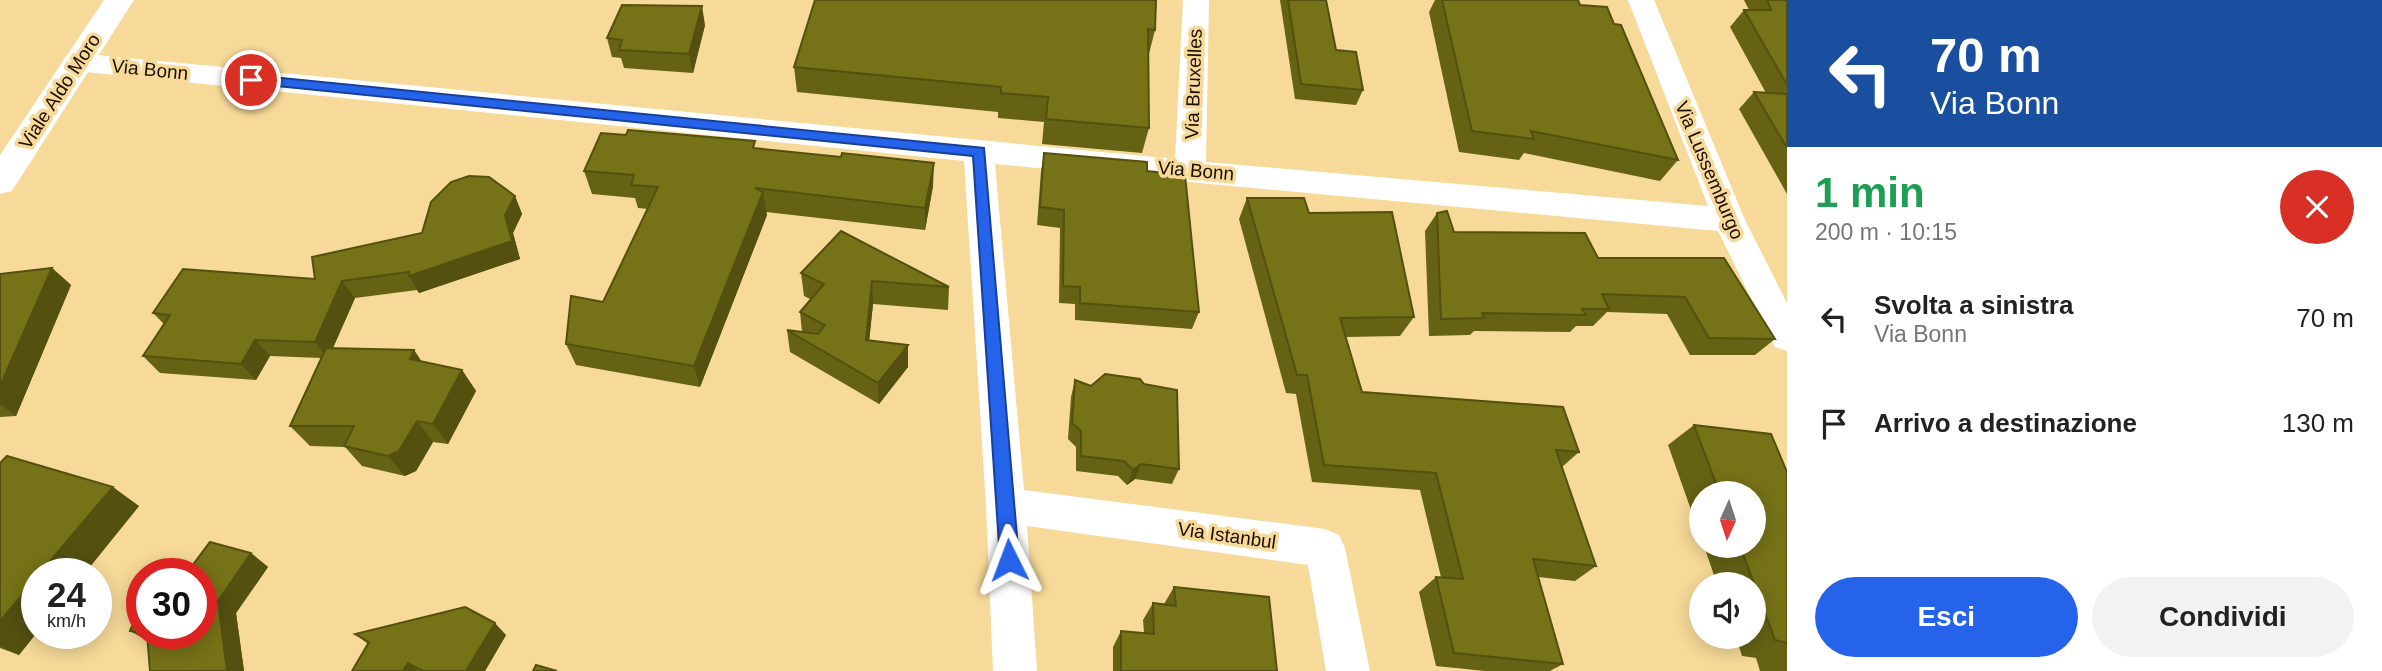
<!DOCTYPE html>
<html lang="it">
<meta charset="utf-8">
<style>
body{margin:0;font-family:Helvetica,sans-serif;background:#f2f2f2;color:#222;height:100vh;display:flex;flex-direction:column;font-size:26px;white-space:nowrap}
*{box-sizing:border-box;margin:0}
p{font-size:23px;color:#767676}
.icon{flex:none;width:38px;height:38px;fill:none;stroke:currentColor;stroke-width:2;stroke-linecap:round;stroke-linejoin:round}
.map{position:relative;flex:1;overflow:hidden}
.drawer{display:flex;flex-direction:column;background:#fff;width:595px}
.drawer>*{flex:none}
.hud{background:#1a4fa0;color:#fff;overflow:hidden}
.needle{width:46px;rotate:183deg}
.fabs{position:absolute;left:1689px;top:481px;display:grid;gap:14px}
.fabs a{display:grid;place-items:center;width:77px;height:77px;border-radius:50%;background:#fff;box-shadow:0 4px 18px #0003;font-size:35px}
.speed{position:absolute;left:21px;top:558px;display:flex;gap:14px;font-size:35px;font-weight:700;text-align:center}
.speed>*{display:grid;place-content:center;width:91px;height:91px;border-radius:50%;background:#fff;box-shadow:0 4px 18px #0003;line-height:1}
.speed small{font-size:18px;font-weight:400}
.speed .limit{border:10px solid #d22;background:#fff;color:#111}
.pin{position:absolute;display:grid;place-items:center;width:60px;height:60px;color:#fff;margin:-30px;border:4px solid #fff;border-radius:50%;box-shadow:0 2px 7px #0007}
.me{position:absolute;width:77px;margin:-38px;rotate:357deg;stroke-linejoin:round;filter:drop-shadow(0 0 5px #0008)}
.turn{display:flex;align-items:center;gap:24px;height:147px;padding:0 28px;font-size:32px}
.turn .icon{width:91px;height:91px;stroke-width:2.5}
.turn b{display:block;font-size:49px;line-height:60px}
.round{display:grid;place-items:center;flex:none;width:74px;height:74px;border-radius:37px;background:#f2f2f2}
.overview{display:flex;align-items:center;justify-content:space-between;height:119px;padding:0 28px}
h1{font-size:42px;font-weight:600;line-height:52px;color:#1e9e55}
.button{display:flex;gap:14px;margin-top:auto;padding:14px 28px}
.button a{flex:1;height:80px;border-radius:42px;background:#2563eb;color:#fff;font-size:28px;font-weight:600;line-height:80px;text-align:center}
.button a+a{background:#f2f2f2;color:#222}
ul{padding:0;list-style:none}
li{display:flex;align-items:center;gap:21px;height:105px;padding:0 28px}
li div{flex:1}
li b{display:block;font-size:26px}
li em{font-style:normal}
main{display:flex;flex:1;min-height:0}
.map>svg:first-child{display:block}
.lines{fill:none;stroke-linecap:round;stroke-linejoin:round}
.street{fill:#fff;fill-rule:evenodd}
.secondary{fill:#fff;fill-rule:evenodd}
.wall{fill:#656214}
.shaded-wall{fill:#535010}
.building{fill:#767217;stroke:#535010;stroke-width:2}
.route{fill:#2563eb;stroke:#184099;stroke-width:2}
.labels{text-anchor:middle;stroke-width:7;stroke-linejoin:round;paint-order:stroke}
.street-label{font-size:19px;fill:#1b1100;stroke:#f7da99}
</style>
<main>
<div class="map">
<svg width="1787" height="671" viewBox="0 0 1787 671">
<rect width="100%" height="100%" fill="#f7da99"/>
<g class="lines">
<path class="street" d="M1183,0h26l-3,162 502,44 -80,-206h26l91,220 42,83v48l-12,-4 -57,-116 -723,-67 29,326 301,39 14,6 6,13 25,123h-44l-18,-106 -281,-39 10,145h-44l-7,-166 -22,-344 -888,-90 -10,-3 -4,-6 4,-6 10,-3 1099,106z"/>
<path class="secondary" d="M104,0h30l-122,191 -12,3v-39z"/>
</g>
<path class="wall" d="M815,0l340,30 -6,24v74l-7,25 -100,-9 2,-22 -46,-4v-6l-201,-20 -3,-25z
M1280,0h46l10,50 27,40 -7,15 -61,-6z
M1435,0h143l100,160 -18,21 -136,-28 -5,7 -60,-8 -30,-140z
M1744,0h43v194l-48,-85 15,-17 12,1 -36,-66 14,-17h5z
M705,25l-12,48 -69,-5 -3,-10 -9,-1 -5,-19z
M756,148l177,38 -8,44 -159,-18 1,3 -67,172 -124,-22 -10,-21 37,-42 45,-93 -10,-1 -3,-10 -43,-4 -8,-23z
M1044,153l103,18 52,141 -7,17 -117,-9v-16l-16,-1 1,-75 -23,-3 4,-54z
M515,196l7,18 -9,19 7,26 -101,34 -2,-3 -62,8 -22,50 81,2 8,12 40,8 14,21 -28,53 -15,-2 -17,29 -11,5 -43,-10 -17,-19 -35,-1 -20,-20 31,-68 -51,-2 -14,24 -96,-7 -17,-17 21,-32 -11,-11 162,-34z
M1247,198l62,15 105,104 -14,19 -54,1 16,55 217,60 -17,15 34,99 -21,15 -37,-4 25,87 -13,7h-65l-49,-5 -17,-74 17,-15h5l-21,-87 -108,-8 -16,-88 -10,-1 -47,-174z
M1437,213l17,19 144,26h126l51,81 -20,16h-65l-23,-41 -60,-2 -14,14h-17l-6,6 -96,-1 -4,4 -41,1 -4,-105z
M52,268l19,17 -55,131 -16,1v-143z
M801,273l148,14 -1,23 -75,-6 -4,36 39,27 -29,37 -89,-52 -3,-22 15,2 -2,-20 10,-13 -6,-3z
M1075,380l104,89 -7,15 -37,-5 -8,6 -9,-9 -42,-5v-24l-8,-8 3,-42z
M1694,425l93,47v199h-27l-4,-13 -14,-2 -6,-19h18v-53h-37l-13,-38h50v-52h-53v44l-33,-93z
M0,463l139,43 -120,149 -19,-7z
M251,553l17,14 -32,46 8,58h-94l-2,-30 -18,-10z
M1174,587l103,84h-164v-24l8,-16 23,2 -1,-13 10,-17 11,1z
M355,634l151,1 -21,36h-133l16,-27z"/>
<path class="shaded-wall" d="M702,6l3,19 -12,48 -4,-19z
M934,163l-1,23 -8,44v-22z
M763,192l4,23 -67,172 -6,-21z
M515,196l7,18 -9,19 7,26 -101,34 -10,-17 96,-61z
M52,268l19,17 -55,131 -16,-12v-18z
M342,281l13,17 -27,61 -13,-17z
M872,281l1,23 -6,58 -1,-22z
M255,340l15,16 -14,24 -15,-16z
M908,345v22l-29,37 -1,-21z
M414,350l14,22 -18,-13z
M462,370l14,21 -28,53 -15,-20z
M417,421l16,21 -17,29 -11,5 -17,-20z
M1141,464l-6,15 -8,6 6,-15z
M113,487l26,19 -55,68h-45z
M251,553l17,14 -32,46 8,58h-17l-9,-70z
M37,577v55l-18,23 -19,-9v-25z
M495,623l11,12 -21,36h-19z
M408,663l10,8h-15z"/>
<path class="building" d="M815,0h341l-1,30 -7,-1 1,99 -103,-9 2,-22 -47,-4v-6l-207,-20z
M1288,0h38l10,50 20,2 7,38 -62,-6z
M1442,0h136l2,5 27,2 7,17 7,1 57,135 -147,-29 3,8 -62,-8z
M1767,0h20v85l-43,-75h27z
M622,5l80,1 -13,48 -70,-4 3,-10 -15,-2z
M1754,92l33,2v54z
M628,130l127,11 -2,7 88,9 1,-4 92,10 -9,45 -170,-20 8,4 -69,174 -128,-22 5,-48 32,6 55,-115 -27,-2 3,-10 -50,-4 17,-38 25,2z
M1044,153l103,9v9l38,4 14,137 -119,-9v-16l-17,-1 1,-76 -24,-3z
M469,176l20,1 26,19 -10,19 7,26 -103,35v-4l-67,9 -27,61 -60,-2 -14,24 -98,-8 27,-41 -17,-2 30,-44 132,10 -3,-22 110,-24 9,-31 20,-20z
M1247,198h57l5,15 83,-1 22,105 -74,1 22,74 201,15 16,45 -23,-2 40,116 -63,-7 30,105 -109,-11 -18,-76 27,2 -27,-106 -112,-8 -17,-90h-10z
M1447,211l7,21 131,1 13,25h126l51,81 -66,-1 -24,-41 -83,-3 7,15h-27l4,6 -104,-2 2,5 -43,1 -4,-106z
M841,231l108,56 -77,-6 -6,59 42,5 -30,38 -91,-53 31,4 7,-9 -25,-13 24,-28 -23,-11z
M52,268l-52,118v-112z
M326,348l88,2 -4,9 52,11 -29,54 -16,-3 -18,30 -11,5 -44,-10 10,-20h-64z
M1105,374l35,5 4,5 33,6 2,79 -38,-5 -8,6 -9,-9 -43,-5v-25l-9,-8 3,-43 16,6z
M1694,425l77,9 16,38v171l-12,-3 -35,-94h14v-52h-34z
M7,456l106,31 -74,87h-2v3l-37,44v-158z
M210,542l41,11 -33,48 9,70h-77l-3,-37h-4h58v-60h-15z
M1174,587l95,10 8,74h-156v-40l33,3 -1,-31 23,3z
M142,602v31l-12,-2z
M465,607l30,16 -29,48h-43l-15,-8 -5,8h-51l17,-29 -14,-8z
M536,665l21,6h-24z"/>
<path class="route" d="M251,75l733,73 35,412 -3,7 -7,2 -6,-2 -3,-7 -27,-404 -726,-73 -2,-3z"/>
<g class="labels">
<g class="street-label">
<text transform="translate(150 69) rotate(6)" y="7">Via Bonn</text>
<text transform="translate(1193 84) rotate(-88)" y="7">Via Bruxelles</text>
<text transform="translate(59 91) rotate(-57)" y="7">Viale Aldo Moro</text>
<text transform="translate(1196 170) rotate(5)" y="7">Via Bonn</text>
<text transform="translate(1710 170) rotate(67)" y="7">Via Lussemburgo</text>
<text transform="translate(1227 535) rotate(8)" y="7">Via Istanbul</text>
</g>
</g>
</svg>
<div class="fabs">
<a><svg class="needle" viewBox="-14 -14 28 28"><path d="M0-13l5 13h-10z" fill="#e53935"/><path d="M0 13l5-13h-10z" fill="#767676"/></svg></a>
<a><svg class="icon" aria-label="sound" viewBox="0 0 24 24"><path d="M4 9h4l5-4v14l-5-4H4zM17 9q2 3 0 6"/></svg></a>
</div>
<div class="speed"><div>24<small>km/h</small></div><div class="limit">30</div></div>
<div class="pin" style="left:251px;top:80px;background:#d93025"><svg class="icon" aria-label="arrive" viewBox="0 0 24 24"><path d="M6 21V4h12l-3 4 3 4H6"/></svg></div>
<svg class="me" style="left:1009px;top:560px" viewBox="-20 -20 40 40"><path d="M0-17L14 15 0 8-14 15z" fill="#2563eb" stroke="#fff" stroke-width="4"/></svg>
</div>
<section class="drawer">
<div class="hud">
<div class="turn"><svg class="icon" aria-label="left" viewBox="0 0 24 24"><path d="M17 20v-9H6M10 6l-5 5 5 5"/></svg><div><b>70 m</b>Via Bonn</div></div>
</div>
<div class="overview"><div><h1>1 min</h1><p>200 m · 10:15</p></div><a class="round" style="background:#d93025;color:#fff"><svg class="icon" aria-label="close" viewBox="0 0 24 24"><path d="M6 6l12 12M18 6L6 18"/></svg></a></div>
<ul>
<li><svg class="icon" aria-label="left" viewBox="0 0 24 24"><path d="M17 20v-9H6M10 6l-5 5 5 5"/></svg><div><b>Svolta a sinistra</b><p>Via Bonn</p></div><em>70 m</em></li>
<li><svg class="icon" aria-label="arrive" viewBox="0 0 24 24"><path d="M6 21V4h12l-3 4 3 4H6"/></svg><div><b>Arrivo a destinazione</b></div><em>130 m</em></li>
</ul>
<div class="button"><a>Esci</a><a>Condividi</a></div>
</section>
</main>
